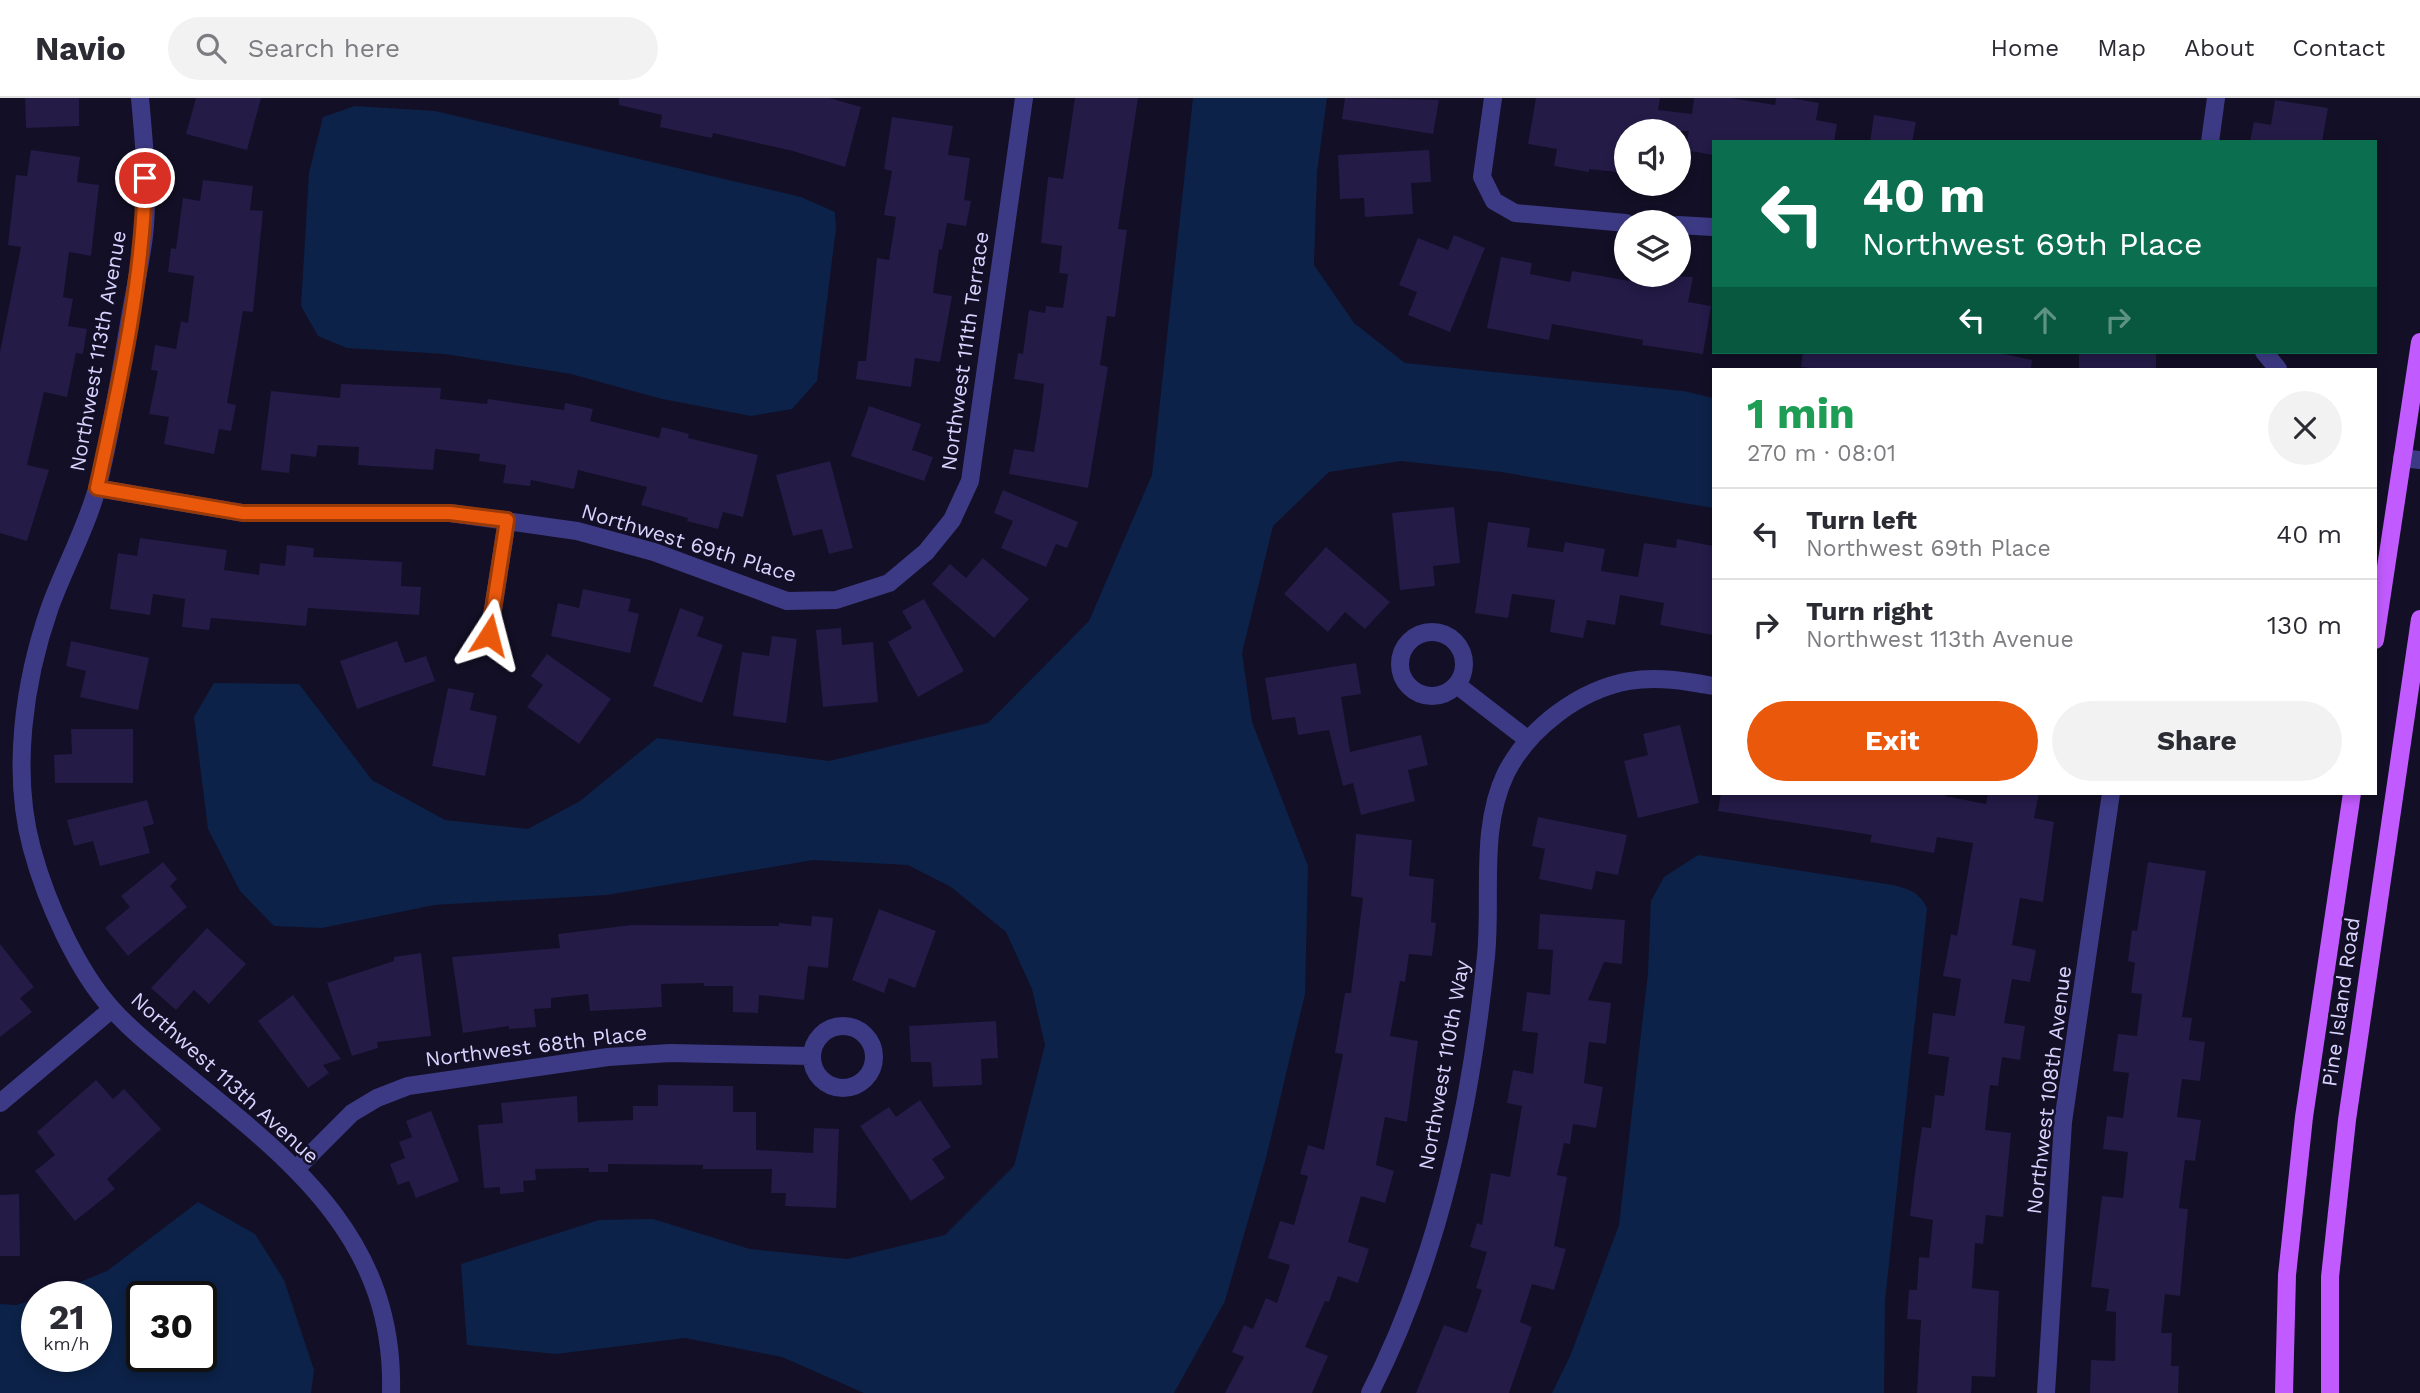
<!DOCTYPE html>
<meta charset="utf-8">
<style>
body{margin:0;font-family:"Work Sans",sans-serif;background:#f2f2f3;color:#2b2b33;height:100vh;display:flex;flex-direction:column;font-size:26px;white-space:nowrap}
*{box-sizing:border-box;margin:0}
p{font-size:23px;color:#7c7c81}
.icon{flex:none;width:38px;height:38px;fill:none;stroke:currentColor;stroke-width:2;stroke-linecap:round;stroke-linejoin:round}
.map{position:relative;flex:1;overflow:hidden}
.sheet{position:absolute;left:1712px;top:270px;width:665px;height:427px;display:flex;flex-direction:column;background:#fff;border-radius:0px;box-shadow:0 4px 10px #0003}
.sheet>*{flex:none}
.hud{position:absolute;left:1712px;top:42px;width:665px;height:214px;border-radius:0px;box-shadow:0 4px 10px #0003;background:#0b6e4f;color:#fff;overflow:hidden}
.buttons{position:absolute;left:1614px;top:21px;display:grid;gap:14px}
.buttons a{display:grid;place-items:center;width:77px;height:77px;border-radius:50%;background:#fff;box-shadow:0 4px 10px #0003;font-size:35px}
.speed{position:absolute;left:21px;top:1183px;display:flex;gap:14px;font-size:35px;font-weight:700;text-align:center}
.speed>*{display:grid;place-content:center;width:91px;height:91px;border-radius:50%;background:#fff;box-shadow:0 4px 10px #0003;line-height:1}
.speed small{font-size:18px;font-weight:400}
.speed .limit{border:4px solid #111;border-radius:10px;background:#fff;color:#111}
.pin{position:absolute;display:grid;place-items:center;width:60px;height:60px;color:#fff;margin:-30px;border:4px solid #fff;border-radius:50%;box-shadow:0 2px 7px #0007}
.me{position:absolute;width:77px;margin:-38px;rotate:9deg;stroke-linejoin:round;filter:drop-shadow(0 0 5px #0008)}
.turn{display:flex;align-items:center;gap:24px;height:147px;padding:0 35px;font-size:32px}
.turn .icon{width:91px;height:91px;stroke-width:2.5}
.turn b{display:block;font-size:49px;line-height:60px}
.lanes{display:flex;align-items:center;height:66px;padding:0 35px;background:#0003;justify-content:center;gap:35px;direction:ltr}
.lanes .off{opacity:.35}
.round{display:grid;place-items:center;flex:none;width:74px;height:74px;border-radius:37px;background:#f2f2f3}
.head{display:flex;align-items:center;justify-content:space-between;height:119px;padding:0 35px}
h1{font-size:42px;font-weight:700;line-height:52px;color:#1e9e55}
.action{display:flex;gap:14px;margin-top:auto;padding:14px 35px}
.action a{flex:1;height:80px;border-radius:42px;background:#ea580c;color:#fff;font-size:28px;font-weight:700;line-height:80px;text-align:center}
.action a+a{background:#f2f2f3;color:#2b2b33}
ul{padding:0;list-style:none}
li{display:flex;align-items:center;gap:21px;height:91px;padding:0 35px;border-top:2px solid #e1e1e2}
li div{flex:1}
li b{display:block;font-size:26px}
li em{font-style:normal}
header{display:flex;align-items:center;gap:42px;box-sizing:border-box;height:98px;padding:0 35px;background:#fff;border-bottom:2px solid #e1e1e2}
header strong{font-size:33px}
nav{display:flex;gap:38px;margin-inline-start:auto;font-size:24px}
.search{width:490px;height:63px;background:#f2f2f3;display:flex;align-items:center;gap:18px;box-sizing:border-box;padding:0 24px;border-radius:38px;color:#7c7c81;font-size:26px}
.map>svg:first-child{display:block}
.water{fill:#0c2248;fill-rule:evenodd}
.building{fill:#241b47}
.lines{fill:none;stroke-linecap:round;stroke-linejoin:round}
.minor{stroke:#3d3a85;stroke-width:18}
.major{stroke:#c25bff;stroke-width:18}
.route-casing{stroke:#983908;stroke-width:18}
.route{stroke:#ea580c;stroke-width:12}
.labels{text-anchor:middle;stroke-width:5;stroke-linejoin:round;paint-order:stroke}
.street-label{font-size:21px;fill:#d9d4ff;stroke:#130f26}
</style>
<header>
<strong>Navio</strong>
<div class="search"><svg class="icon" aria-label="search" viewBox="0 0 24 24"><circle cx="10" cy="10" r="6"/><path d="M15 15l6 6"/></svg>Search here</div>
<nav><a>Home</a><a>Map</a><a>About</a><a>Contact</a></nav>
</header>
<div class="map">
<svg width="2420" height="1295" viewBox="0 0 2420 1295">
<rect width="100%" height="100%" fill="#130f26"/>
<path class="water" d="M1193,0h134l-10,74 -3,93 40,58 51,40 279,28 29,7v110l-212,-36 -100,-11 -72,11 -56,54 -31,127 10,69 56,144 -3,128 -39,164 -41,143 -51,92h-310l-82,-36 -97,-19 -129,16 -89,-9 -6,-81 138,-44 54,-1 97,30 97,10 98,-24 69,-69 31,-121 -13,-56 -26,-57 -55,-45 -43,-22 -95,-5 -206,35 -173,10 -112,23 -48,-2 -34,-35 -32,-62 -14,-112 20,-34 85,1 73,96 73,40 83,9 52,-28 77,-63 172,23 159,-38 101,-102 63,-146z
M355,8l80,5 366,86 34,15 1,16 -19,153 -25,28 -41,7 -89,-17 -91,-25 -126,-20 -98,-6 -29,-12 -17,-30 8,-133 14,-56z
M1698,757l195,30c16,4 26,7 34,23l-42,393 -1,92h-332l19,-39 48,-129 29,-252 3,-72 13,-24z
M198,1104l57,32 29,46 30,90 -3,23h-311v-89l16,1 21,-6v57h59v-59h-53l64,-26zM142,1199h59v59h-59z"/>
<path class="building" d="M25,0h54v28l-53,2z
M196,0h65l-14,52 -61,-16z
M619,0h210l32,9 -16,60 -52,-16 -80,-18 -1,5 -52,-11 2,-12 -43,-10z
M1075,0h63l-20,131 9,1 -12,87 -8,-1 -7,49 8,2 -20,121 -79,-14 5,-25 20,3 7,-42 3,-26 -30,-5 4,-26 5,1 6,-44 16,3 1,-7 17,2 5,-34 -9,-1 3,-27 -21,-3 7,-66 15,2z
M1345,0l94,2 -6,34 -91,-15z
M1536,0h124l-2,12 34,4 2,-16h37l44,7 1,-7h14l29,5 -3,17 21,4 -3,18h-121v13l-28,-5 4,-19h-63v42l-37,-4v3l-35,-6 3,-17 -29,-5z
M2275,2l53,8 -6,34h-72l4,-20 17,3z
M1874,17l42,7 -4,20h-42z
M892,19l61,9 -5,29 22,3 -6,42 7,1 -5,25 -19,-3 -5,27 -3,-1 -6,44 19,3 -12,66 -25,-4 -4,29 -55,-8 2,-18h8l11,-103 12,2 7,-43 -12,-2 8,-44 -8,-2z
M31,52l49,7 -3,25 22,3 -8,71 -22,-4 -6,45 10,2 -5,27 19,3 -4,25 -7,-1 -9,44 -23,-5 -17,73 22,5 -22,71 -27,-8v-181l21,-105 -13,-2 8,-70 11,1z
M1429,52l2,32 -20,1 2,31 -48,3 -1,-19 -24,1 -2,-44z
M203,82l50,6 -3,24 13,1 -10,101 -10,-1 -16,92 9,2 -5,26 -12,-2 -5,25 -50,-10 5,-27 -20,-3 9,-43 -7,-1 4,-25 21,4 5,-28 7,2 6,-47 -26,-4 3,-24 5,1 7,-51 17,3z
M1454,137l31,13 -35,84 -42,-17 9,-23 -18,-7 19,-47 30,12z
M1501,159l31,6 -2,11 40,8 2,-11 81,14 2,-10 38,2 -5,25 23,4 -8,48 -61,-9 1,-5 -91,-16 -3,16 -62,-12z
M1803,254h192l37,8 -1,9h-212l-18,-2z
M2079,254h77v17h-77z
M341,286l100,4 -1,11 47,5 1,-5 76,11 1,-7 28,6 -3,12 69,17 3,-11 27,7 -1,4 70,17 -15,62 -20,-5 -5,17 -31,-8 1,-3 -47,-13 6,-18 -69,-17 -4,19 -43,-9 -1,6 -27,-3 3,-18 -27,-4 1,-7 -45,-5 -2,21 -75,-5 1,-18 -41,-2 -2,12 -25,-3 -2,19 -28,-3 10,-79 69,7z
M869,308l52,18 -9,26 21,7 -9,24 -73,-25z
M830,363l23,87 -24,6 -7,-25 -29,7 -17,-61z
M1003,392l75,32 -11,26 -11,-4 -10,23 -45,-19 12,-27 -19,-8z
M1454,409l6,56 -27,3 2,20 -35,4 -8,-77z
M1488,424l42,6 -3,19 36,5 2,-10 40,7 -4,22 37,6 6,-34 32,5 1,-9 36,7v89l-53,-10 4,-22 -44,-8 -5,30 -28,-5 -4,18 -33,-6 5,-32 -43,-6 -4,24 -33,-5z
M140,440l87,12 -3,20 35,5 1,-12 25,3 2,-21 27,3 -1,9 89,5 -1,24 20,1 -2,28 -111,-7 -2,18 -95,-8 -2,12 -27,-3 3,-28 -32,-5 -3,21 -40,-6 8,-56 19,3z
M1326,449l64,55 -25,27 -20,-17 -17,20 -44,-38z
M983,460l46,41 -35,39 -62,-54 18,-20 16,14z
M583,491l48,10 -3,12 11,3 -9,39 -79,-17 7,-33 21,5z
M924,501l40,72 -46,26 -30,-55 24,-14 -10,-17z
M680,510l24,9 -7,19 26,9 -21,58 -49,-17z
M841,530l1,17 31,-3 5,60 -55,5 -7,-77z
M772,538l25,3 -11,84 -53,-7 9,-64 27,4z
M71,543l78,17 -11,52 -58,-13 6,-26 -20,-5z
M397,543l8,22 21,-7 9,25 -78,28 -17,-48z
M547,556l64,45 -32,45 -52,-37 16,-22 -12,-9z
M1356,565l5,31 -20,3 9,55 71,-17 7,30 -20,5 7,31 -54,14 -8,-32 -10,3 -14,-56 -31,5 -3,-18 -23,3 -7,-42z
M448,590l26,5 -4,17 27,6 -12,60 -53,-10z
M1680,627l19,78 -61,15 -14,-57 24,-6 -5,-21z
M71,631h62v54h-78l-1,-28 18,-1z
M1721,695h224v3l41,8 2,-11h51l-5,25 20,4 -11,80 -23,-4 -8,47 24,5 -6,32 -18,-3 -8,44 21,3 -5,34 -18,-3 -4,29 -8,-1 -5,45 26,3 -8,84 -17,-2 -3,29 -8,-1 -3,45 27,3 -4,86 -23,-1 -1,17h-54l4,-73 -14,-1 2,-29h8l2,-33 10,1 4,-38 -23,-4 5,-43 7,-46 9,1 4,-33 9,1 5,-39 -21,-3 5,-41 22,3 6,-37 -18,-3 8,-42 6,2 16,-93 -36,-6 -3,16 -64,-11 2,-7 -154,-24z
M147,702l7,24 -11,3 7,26 -50,13 -7,-25 -19,5 -7,-26z
M1538,719l89,18 -9,40 -22,-4 -4,19 -53,-11 6,-30 -13,-3z
M1356,736l56,6 -3,36 25,3 -3,43 5,1 -4,33 -23,-2 -4,28 -5,-1 -10,55 28,5 -11,81 -22,-5 -9,48 18,6 -9,32 -24,-7 -13,46 21,7 -11,34 -20,-7 -9,26 -4,-1 -20,46 23,9 -16,37h-87l19,-36 -12,-5 12,-27 9,4 13,-31 11,5 13,-38 -22,-7 12,-37 14,4 14,-49 -8,-2 8,-29 16,5 19,-96 -8,-1 10,-60h6l12,-95 -12,-2z
M163,764l14,17 -7,7 17,21 -59,49 -23,-28 25,-21 -9,-11z
M2148,764l58,9 -24,146 10,1 -3,22 16,2 -5,39 -18,-2 -5,38 24,3 -6,41 -10,-1 -6,48 9,1 -8,87 -15,-2 -4,39h11l-1,33h8l-1,27h-88l1,-33 24,1 1,-49 -10,-1 3,-22 -18,-2 11,-91 21,2 5,-46 -25,-3 4,-33 16,2 6,-45 -16,-2 5,-37 19,2 5,-42 -11,-1 4,-30 -7,-2 4,-31 5,1z
M879,811l57,22 -21,57 -26,-10 -5,15 -32,-13z
M1540,816l85,6 -3,44 -18,-2 -16,38 23,3 -5,41 -17,-2 -5,41 19,4 -7,41 -23,-4 -3,20 -6,-1 -7,32 10,2 -13,69 12,3 -12,41 -22,-6 -12,38 12,5 -23,66h-93l28,-68 23,8 15,-43 -6,-2 11,-36 -17,-5 7,-24 5,2 9,-52 19,4 12,-71 -15,-3 6,-33 20,4 5,-41 -16,-2 5,-39 23,3 3,-45 -15,-1z
M812,818l21,2 -5,50 -20,-2 -4,34 -45,-5 -1,18 -25,-1v-26h-29v-3l-43,1 1,23 -72,4 -2,-17 -37,4v10l-17,1 2,18 -27,2v-3l-46,7 -11,-76 108,-9 -2,-14 74,-9 147,1v-3l32,3z
M207,830l39,36 -37,40 -15,-14 -18,20 -25,-22z
M0,846l34,43 -14,11 12,14 -32,25z
M421,855l10,83 -54,6 1,6 -26,8 -25,-73 67,-22v-4z
M293,897l48,64 -18,6 6,8 -21,15 -50,-67z
M996,923l2,37 -17,1 1,26 -49,2 -2,-25h-20l-2,-36z
M96,982l17,19 11,-10 37,40 -54,50 8,10 -40,32 -40,-50 20,-16 -18,-23z
M658,987l75,1v26h23v38l57,3 1,-25 25,1 -3,79 -51,-2 1,-13h-15l1,-24h-69v-4l-95,-1v8h-19v-4l-54,1 1,11 -13,1 1,11 -24,2v-7l-16,1 -6,-63 25,-2 -2,-20 76,-7 1,26 55,-2v-14h25z
M920,1002l31,47 -19,12 13,19 -34,23 -51,-75 29,-19 7,10z
M431,1013l28,70 -43,17 -7,-17 -11,4 -8,-21 15,-6 -6,-16 13,-5 -6,-16z
M19,1096l1,62h-20v-61z"/>
<g class="lines">
<path class="minor" d="M140,0c4,45 9,92 4,138 -4,31 -11,62 -16,93 -9,52 -17,105 -30,156 -11,42 -33,81 -48,122 -26,74 -39,165 -18,242 14,52 45,122 81,161 24,27 55,49 82,72 105,85 200,163 196,311
M1493,0l-11,79 12,24 21,12 111,10
M2210,44l6,-44
M1678,127l35,2
M2264,254l14,17
M2402,360l18,2
M97,390l146,25h207l127,18 77,21 133,49 49,-1 53,-17 37,-31 26,-32 18,-39 54,-383
M1400 566a32 32 0 1 1 64 0a32 32 0 1 1-64 0Z
M489,537l18,-115
M1457,587l70,54
M812 959a31 31 0 1 1 62 0a31 31 0 1 1-62 0Z
M0,1005l112,-94
M296,1071l56,-56 25,-15 31,-12 200,-29 62,-4 141,3
M1370,1295c69,-135 101,-287 116,-437 6,-60 -7,-127 20,-183 23,-45 73,-83 123,-92 28,-5 57,0 84,5
M2046,1295l17,-271 48,-329"/>
<path class="major" d="M2375,542l45,-298
M2284,1295l3,-118 17,-158 48,-324
M2330,1295v-116l17,-157 73,-501"/>
</g>
<g class="lines">
<defs>
<path id="route" d="M145,80c-2,104 -26,209 -48,310l146,25h207l57,7 -18,115"/>
</defs>
<use href="#route" class="route-casing"/>
<use href="#route" class="route"/>
</g>
<g class="labels">
<g class="street-label">
<text transform="translate(98 253) rotate(-80)" y="7">Northwest 113th Avenue</text>
<text transform="translate(965 253) rotate(-82)" y="7">Northwest 111th Terrace</text>
<text transform="translate(689 445) rotate(17)" y="7">Northwest 69th Place</text>
<text transform="translate(2341 904) rotate(-82)" y="7">Pine Island Road</text>
<text transform="translate(536 948) rotate(-7)" y="7">Northwest 68th Place</text>
<text transform="translate(1444 967) rotate(-80)" y="7">Northwest 110th Way</text>
<text transform="translate(225 980) rotate(42)" y="7">Northwest 113th Avenue</text>
<text transform="translate(2049 992) rotate(-83)" y="7">Northwest 108th Avenue</text>
</g>
</g>
</svg>
<div class="buttons">
<a><svg class="icon" aria-label="sound" viewBox="0 0 24 24"><path d="M4 9h4l5-4v14l-5-4H4zM17 9q2 3 0 6"/></svg></a>
<a><svg class="icon" aria-label="layers" viewBox="0 0 24 24"><path d="M12 4l9 5-9 5-9-5zM3 14l9 5 9-5"/></svg></a>
</div>
<div class="speed"><div>21<small>km/h</small></div><div class="limit">30</div></div>
<div class="pin" style="left:145px;top:80px;background:#d93025"><svg class="icon" aria-label="arrive" viewBox="0 0 24 24"><path d="M6 21V4h12l-3 4 3 4H6"/></svg></div>
<svg class="me" style="left:489px;top:537px" viewBox="-20 -20 40 40"><path d="M0-17L14 15 0 8-14 15z" fill="#ea580c" stroke="#fff" stroke-width="4"/></svg>
<div class="hud">
<div class="turn"><svg class="icon" aria-label="left" viewBox="0 0 24 24"><path d="M17 20v-9H6M10 6l-5 5 5 5"/></svg><div><b>40 m</b>Northwest 69th Place</div></div>
<div class="lanes"><svg class="icon" aria-label="left" viewBox="0 0 24 24"><path d="M17 20v-9H6M10 6l-5 5 5 5"/></svg><svg class="icon off" aria-label="ahead" viewBox="0 0 24 24"><path d="M12 20V5M6 11l6-6 6 6"/></svg><svg class="icon off" aria-label="right" viewBox="0 0 24 24"><path d="M7 20v-9h11M14 6l5 5-5 5"/></svg></div>
</div>
<section class="sheet">
<div class="head"><div><h1>1 min</h1><p>270 m · 08:01</p></div><a class="round"><svg class="icon" aria-label="close" viewBox="0 0 24 24"><path d="M6 6l12 12M18 6L6 18"/></svg></a></div>
<ul>
<li><svg class="icon" aria-label="left" viewBox="0 0 24 24"><path d="M17 20v-9H6M10 6l-5 5 5 5"/></svg><div><b>Turn left</b><p>Northwest 69th Place</p></div><em>40 m</em></li>
<li><svg class="icon" aria-label="right" viewBox="0 0 24 24"><path d="M7 20v-9h11M14 6l5 5-5 5"/></svg><div><b>Turn right</b><p>Northwest 113th Avenue</p></div><em>130 m</em></li>
</ul>
<div class="action"><a>Exit</a><a>Share</a></div>
</section>
</div>
